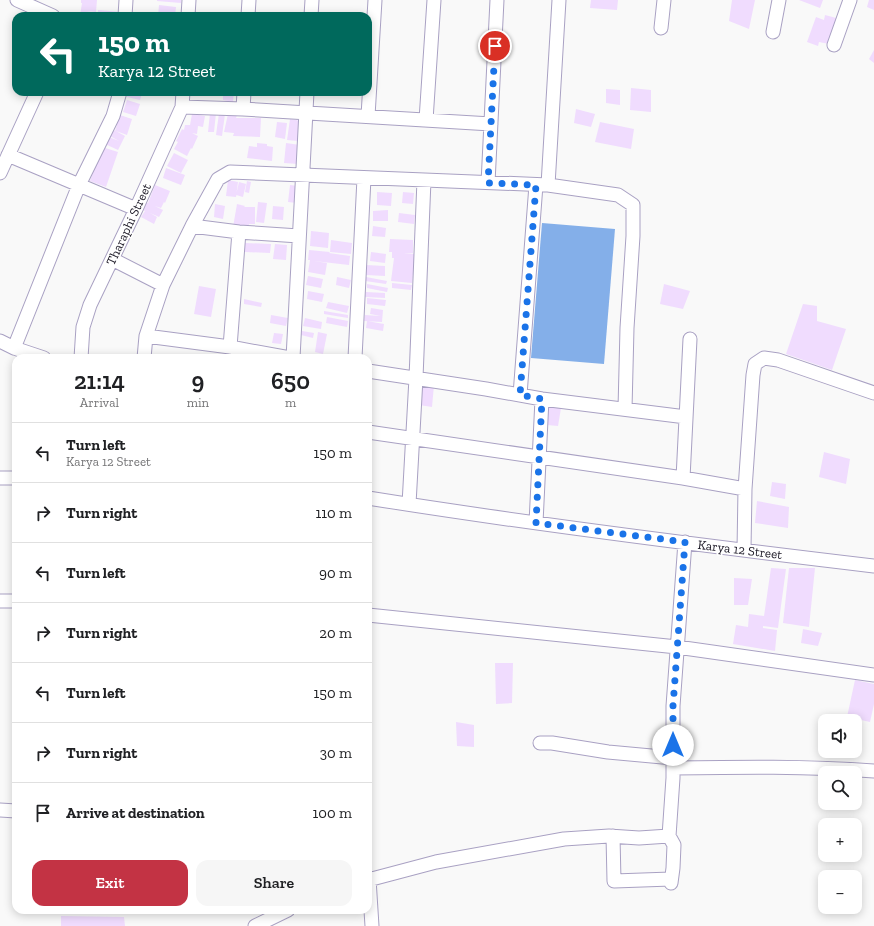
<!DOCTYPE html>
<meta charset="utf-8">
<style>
body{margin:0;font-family:"Zilla Slab",serif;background:#f6f6f6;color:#202124;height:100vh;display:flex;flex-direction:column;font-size:15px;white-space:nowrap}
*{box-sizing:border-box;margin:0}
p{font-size:13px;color:#757577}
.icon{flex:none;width:22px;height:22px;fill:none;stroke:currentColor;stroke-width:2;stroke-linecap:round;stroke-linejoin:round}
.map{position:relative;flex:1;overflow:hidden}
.panel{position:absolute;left:12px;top:354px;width:360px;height:560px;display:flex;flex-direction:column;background:#fff;border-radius:12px;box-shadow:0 2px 10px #0003}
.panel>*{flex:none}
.banner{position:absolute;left:12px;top:12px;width:360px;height:84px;border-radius:12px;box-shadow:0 2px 10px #0003;background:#00695c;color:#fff;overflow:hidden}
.buttons{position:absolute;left:818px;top:714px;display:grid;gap:8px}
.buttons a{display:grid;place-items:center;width:44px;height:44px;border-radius:8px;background:#fff;box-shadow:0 2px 10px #0003;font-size:20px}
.pin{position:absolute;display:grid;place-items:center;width:34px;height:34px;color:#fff;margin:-17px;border:2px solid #fff;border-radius:50%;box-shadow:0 1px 4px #0007}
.me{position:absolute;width:44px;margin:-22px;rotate:0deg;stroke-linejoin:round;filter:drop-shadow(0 0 3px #0008)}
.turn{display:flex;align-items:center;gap:14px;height:84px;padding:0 20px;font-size:18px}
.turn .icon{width:52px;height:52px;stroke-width:2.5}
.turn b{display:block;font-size:28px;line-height:34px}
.eta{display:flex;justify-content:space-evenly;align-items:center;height:68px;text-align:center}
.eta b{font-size:24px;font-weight:600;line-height:28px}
.button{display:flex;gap:8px;margin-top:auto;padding:8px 20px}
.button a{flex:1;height:46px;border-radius:12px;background:#c33344;color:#fff;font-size:16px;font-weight:600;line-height:46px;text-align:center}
.button a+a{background:#f6f6f6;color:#202124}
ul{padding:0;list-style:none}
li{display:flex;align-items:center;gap:12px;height:60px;padding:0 20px;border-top:1px solid #e0e0e0}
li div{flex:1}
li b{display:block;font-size:15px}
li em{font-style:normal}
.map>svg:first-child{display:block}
.water{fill:#84afe9}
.building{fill:#f0dcfe}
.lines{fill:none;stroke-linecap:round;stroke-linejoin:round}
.minor-casing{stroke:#a9a1c3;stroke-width:15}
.minor{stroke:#fff;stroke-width:13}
.route{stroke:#1a73e8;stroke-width:7;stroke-dasharray:0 12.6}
.labels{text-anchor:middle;stroke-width:3;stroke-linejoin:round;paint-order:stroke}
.street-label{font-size:13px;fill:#1b1825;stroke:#fff}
</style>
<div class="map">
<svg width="874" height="926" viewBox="0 0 874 926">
<rect width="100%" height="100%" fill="#f9f9f9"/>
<path class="water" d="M542,223l73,6 -11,135 -73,-6z"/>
<path class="building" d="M81,0h16l-1,12 -10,-1 5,1 -1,4h-10l2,-13h-1z
M157,0h24v3l-24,-2z
M591,0h27l-1,10 -27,-2z
M732,0h23l-6,29 -20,-8z
M799,0h24l-3,8z
M869,0h5v10l-7,-3z
M159,5l17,2 -1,9h-17z
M98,10l23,2v4h-30v-2h7z
M825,15l15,4 -6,26 -15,-3 -1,4 -11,-4 9,-25 8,3z
M874,50v13l-5,-4z
M631,88l20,2v22l-21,-2z
M606,89l14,1v15l-14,-2z
M128,92l14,1 -2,7 -13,-3z
M223,92h11l-1,10 -10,-2z
M127,100l13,4 -4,12 -13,-4z
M576,109l19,5 -4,13 -17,-4z
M210,113h6l-2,19h-6z
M219,113l6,1 -3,22 -6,-1z
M117,114l15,5 -5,16 -11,-4 9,5 -7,14 -13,-6 4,-7 10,4 -11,-6 3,-7 4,3 2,-6 -3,-1z
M192,114l13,2 -2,11 -5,-1 -1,8 -5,-1 6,3 -6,13 -1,-1 -4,8 -13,-7 4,-7 -2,-1 6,-12 2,1 1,-5h5z
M228,114l9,1 -1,3h25l-1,19 -27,-1 1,-3 -10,-1z
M290,119l11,2 -3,20 -11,-1z
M277,122l10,1 -2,16 -10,-2z
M600,122l34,7 -3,20 -36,-7z
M257,143l10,1v2l6,1 -1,14 -25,-3 2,-12 8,1z
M286,143l14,2 -2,19 -14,-1z
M102,147l16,5 -12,35 -16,-6z
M174,153l14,7 -7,13 -14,-7z
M166,168l19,7 -4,10 -18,-7z
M228,180l10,2 -2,15 -10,-1z
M247,181l4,1 -2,11 -4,-1z
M239,182l7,2 -3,13 -7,-2z
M155,185l15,6 -5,12 -1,-1 -3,6 -6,-2 8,4 -4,7 -9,-4 7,4 -3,7 -13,-7 4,-6 -2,-1 3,-7h2z
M290,185l8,1 -1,17 -9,-1z
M377,192l15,1 -1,13 -14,-1z
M403,192l11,1 -1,11 -11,-1z
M258,202l9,1 -3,20 -8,-1z
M215,204l10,2 -2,13 -9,-2z
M237,204l8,2 -1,1h11v17h-6l-1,5 -15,-2z
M273,206l11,1 -1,13 -11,-1z
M388,210v11h-15v-10z
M399,213l16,2 -1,9 -16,-2z
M373,226l13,2 -1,9 -13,-1z
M311,231l18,2 -1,15 -18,-2z
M390,239l23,1v13h-9l11,1 -3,29 -21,-2 3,-23h-2v-6h-3z
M331,240l21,3 -1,11 -21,-2 -1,1 21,3 -1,9 -35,-4 13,2 -2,12 -17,-3 2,-12h-2l1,-10 21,2z
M245,243l26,1 -1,9 -25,-1z
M275,244l12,1 -1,15 -13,-1z
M371,252l15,2 -1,9 -15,-2z
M366,265l19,1v10l-19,-1z
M308,276l15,3 -2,9 -15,-3z
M337,277l14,3 -2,8 -13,-3z
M366,277l21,4 -1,3 -21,-3z
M392,283l20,2 -1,5 -19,-2z
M367,284l21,4 -1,4 -20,-4z
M664,284l26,7 -7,18 -23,-5z
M199,286l17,3 -5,28 -17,-3z
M308,291l16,3 -2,8 -15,-3z
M366,292l19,1v5l-20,-1z
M367,298l19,2 -1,6 -18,-2z
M244,299l18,4 -1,4 -17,-3z
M328,302l21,4 -2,7 -21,-5z
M803,304l14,2v15l29,8 -14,41 -46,-16z
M371,308l12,2 -1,12 -18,-1 1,-6 16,1 -11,-2z
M324,311l24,4v3l-24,-4z
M271,315l17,3 -2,8 -16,-3z
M327,317l21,4 -1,6 -21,-4z
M305,318l17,4 -1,7 -18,-3z
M367,321l17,3 -1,7 -17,-3z
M302,331l12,2 -1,5 -12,-3z
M318,332l9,2 -4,20 -8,-2z
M274,333l9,1 -2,10 -9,-1z
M419,383l15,2 -2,22 -13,-2z
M548,406l13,2 -3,18 -11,-1z
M824,452l26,7 -4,25 -27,-7z
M772,482l14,2 -1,15 -15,-3z
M757,501l32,6 -1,21 -33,-5z
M12,564h4v20h-2z
M771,568l15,1 -8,59 -15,-2v2l14,2 -2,21 -42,-7 3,-19 12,2 1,-13 15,2z
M789,568h26l-6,59 -26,-4z
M734,578l18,1 -4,26h-14z
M803,629l19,4 -4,13 -17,-3z
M495,663h18l-1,40 -16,1z
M855,680l19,4v20l-4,18 -23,-5z
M456,722l18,3v22l-17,-1z
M97,910h16l1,3h-17z
M61,916l63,1 1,9h-64z"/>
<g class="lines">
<defs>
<path id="minor" d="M17,0l36,16
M125,16l1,-16
M188,16l1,-16
M248,16l1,-16
M311,16l1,-16
M661,28l3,-28
M773,32l6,-32
M834,45l16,-45
M182,107l61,2 248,15
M243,109l1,-17
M368,116l7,-116
M426,120l8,-120
M8,155l128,54
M0,173l37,-81
M488,183l9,-183
M548,185l11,-185
M192,226l47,6 60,4
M112,259l51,26
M146,336l84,11 60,11
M0,341l14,7 30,10
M230,347l9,-115
M14,348l65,-163 34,-69 7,-24
M81,358l2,-31 7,-22 46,-96 46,-102 1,-15
M144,358l2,-22 17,-51 29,-59 26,-47 12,-7 318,13 70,10 15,10v31l-6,92 -2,81
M293,358l14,-266
M355,358l9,-180
M368,371l118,18 56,10 144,18
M520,395l16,-210
M368,432l315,46 62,11
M0,478h16
M683,478l7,-139
M368,498c168,27 337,48 506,68
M409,504l7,-126 8,-198
M536,523l6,-124
M744,550l1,-61 8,-114 2,-11 9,-6 14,2 96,33
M0,601h16
M368,615l309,32 197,28
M540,743h12l56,9 65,6
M673,768c67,-1 134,-2 201,3
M0,810l16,1
M613,836l1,45 57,-2
M368,877l1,2 3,47
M368,880l68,-18 128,-23 45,-3 30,2 30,-2
M671,883l2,-15 1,-23 -5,-9 4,-58v-72l12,-164
M255,926l33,-16"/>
</defs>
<use href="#minor" class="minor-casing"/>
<use href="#minor" class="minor"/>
</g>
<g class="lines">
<path class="route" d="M495,46l-7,137 48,2 -16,210 22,4 -6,124 149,19 -12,164v39"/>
</g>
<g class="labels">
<g class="street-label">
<text transform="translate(128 224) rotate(-65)" y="5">Tharaphi Street</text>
<text transform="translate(740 549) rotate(7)" y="5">Karya 12 Street</text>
</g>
</g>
</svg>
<div class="buttons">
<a><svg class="icon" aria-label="sound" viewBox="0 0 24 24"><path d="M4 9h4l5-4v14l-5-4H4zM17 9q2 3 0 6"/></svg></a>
<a><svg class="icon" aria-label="search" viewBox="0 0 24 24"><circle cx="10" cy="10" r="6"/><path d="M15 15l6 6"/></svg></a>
<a>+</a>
<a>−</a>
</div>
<div class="pin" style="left:495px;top:46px;background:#d93025"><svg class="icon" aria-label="arrive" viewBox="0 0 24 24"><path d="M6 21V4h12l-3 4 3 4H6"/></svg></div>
<svg class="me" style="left:673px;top:745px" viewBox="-20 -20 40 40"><circle r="19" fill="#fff"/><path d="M0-13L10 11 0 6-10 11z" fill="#1a73e8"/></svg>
<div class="banner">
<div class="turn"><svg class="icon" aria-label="left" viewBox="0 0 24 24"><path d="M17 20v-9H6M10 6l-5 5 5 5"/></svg><div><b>150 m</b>Karya 12 Street</div></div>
</div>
<section class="panel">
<div class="eta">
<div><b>21:14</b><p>Arrival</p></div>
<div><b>9</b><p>min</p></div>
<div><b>650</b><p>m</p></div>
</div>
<ul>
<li><svg class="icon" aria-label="left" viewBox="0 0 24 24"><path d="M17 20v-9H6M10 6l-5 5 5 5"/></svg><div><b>Turn left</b><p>Karya 12 Street</p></div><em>150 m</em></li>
<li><svg class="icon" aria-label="right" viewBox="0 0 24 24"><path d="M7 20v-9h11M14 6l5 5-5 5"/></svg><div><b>Turn right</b></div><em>110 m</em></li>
<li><svg class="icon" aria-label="left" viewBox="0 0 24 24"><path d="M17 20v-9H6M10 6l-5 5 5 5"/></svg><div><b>Turn left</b></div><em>90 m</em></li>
<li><svg class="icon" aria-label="right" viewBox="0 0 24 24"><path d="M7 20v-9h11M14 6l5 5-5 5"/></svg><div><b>Turn right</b></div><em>20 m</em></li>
<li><svg class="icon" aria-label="left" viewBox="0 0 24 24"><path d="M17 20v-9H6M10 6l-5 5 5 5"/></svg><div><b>Turn left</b></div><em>150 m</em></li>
<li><svg class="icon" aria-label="right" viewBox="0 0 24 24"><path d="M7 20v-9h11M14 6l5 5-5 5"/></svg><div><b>Turn right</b></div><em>30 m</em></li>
<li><svg class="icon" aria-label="arrive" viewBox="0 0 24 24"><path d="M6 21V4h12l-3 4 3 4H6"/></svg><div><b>Arrive at destination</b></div><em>100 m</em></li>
</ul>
<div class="button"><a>Exit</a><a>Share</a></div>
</section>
</div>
